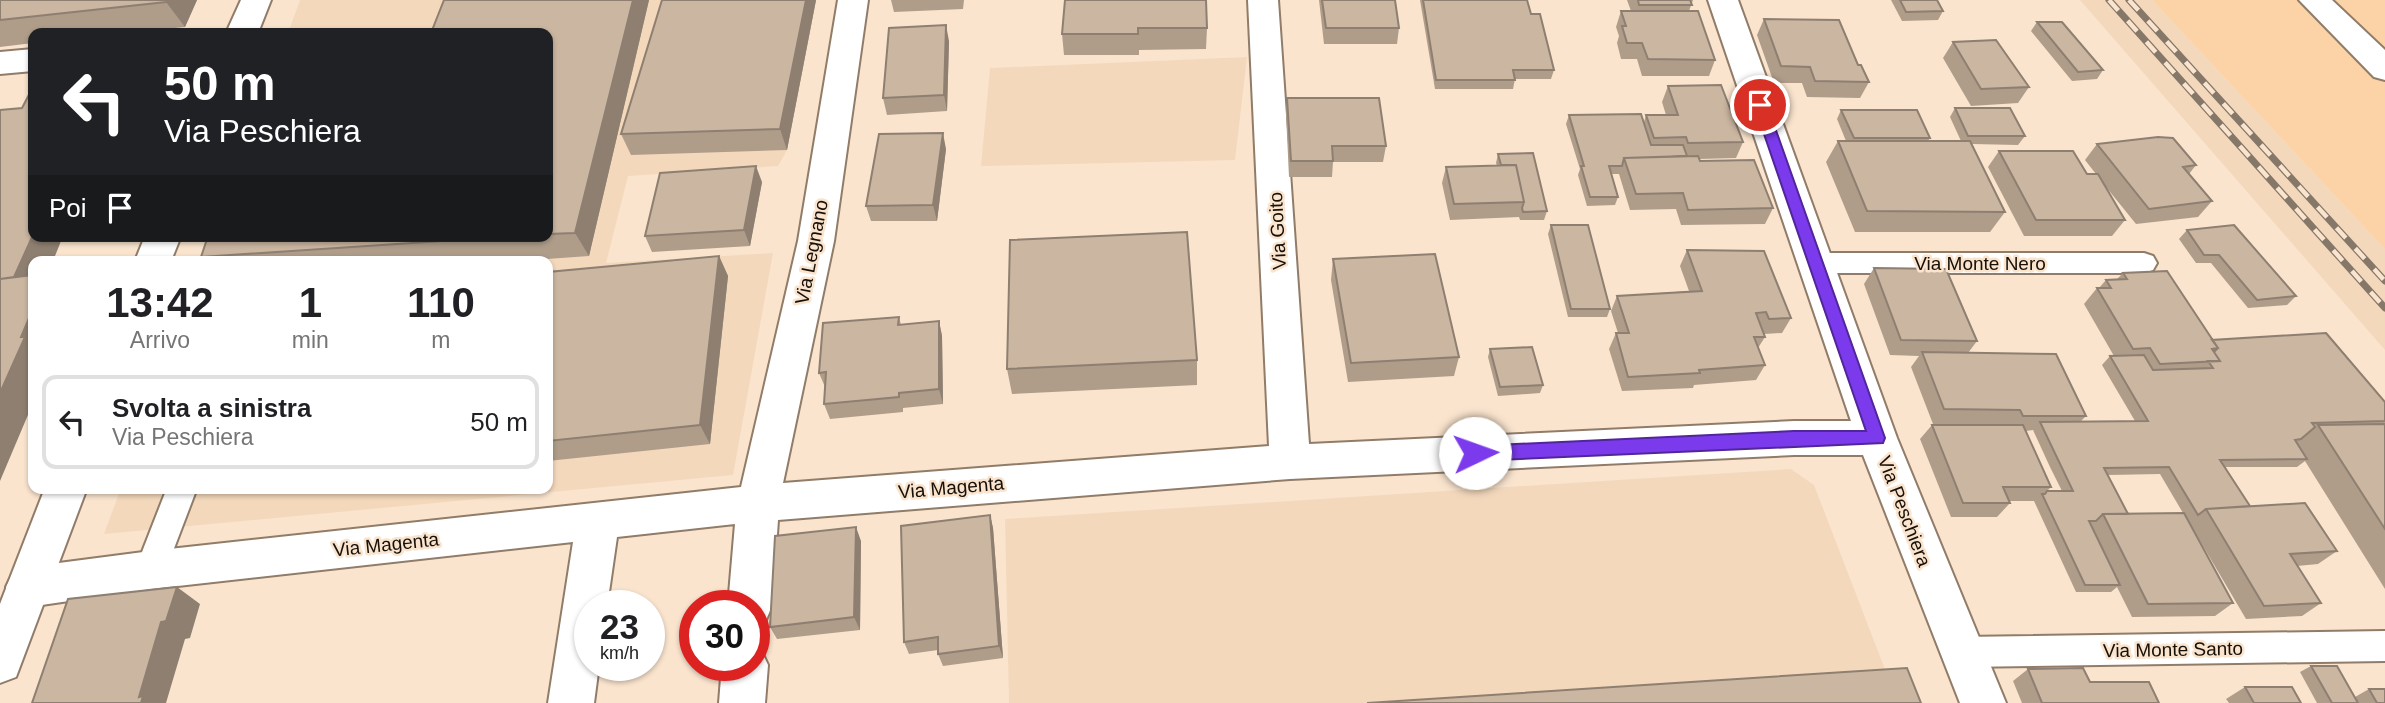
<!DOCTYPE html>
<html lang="it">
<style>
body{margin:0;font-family:Arial,sans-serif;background:#f2f2f2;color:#202124;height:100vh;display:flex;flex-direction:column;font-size:26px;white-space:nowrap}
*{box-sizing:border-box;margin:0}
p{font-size:23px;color:#757577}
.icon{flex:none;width:38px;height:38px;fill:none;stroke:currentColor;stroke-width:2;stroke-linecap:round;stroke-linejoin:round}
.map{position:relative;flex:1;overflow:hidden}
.details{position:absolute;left:28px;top:256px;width:525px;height:238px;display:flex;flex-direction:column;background:#fff;border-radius:14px;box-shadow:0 2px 5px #0004}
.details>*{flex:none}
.banner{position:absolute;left:28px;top:28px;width:525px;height:214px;border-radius:14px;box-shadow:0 2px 5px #0004;background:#202124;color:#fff;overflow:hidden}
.speed{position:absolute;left:574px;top:590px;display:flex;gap:14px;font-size:35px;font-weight:700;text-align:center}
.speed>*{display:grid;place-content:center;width:91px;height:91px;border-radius:50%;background:#fff;box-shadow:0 2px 5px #0004;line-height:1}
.speed small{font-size:18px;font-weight:400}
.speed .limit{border:10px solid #d22;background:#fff;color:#111}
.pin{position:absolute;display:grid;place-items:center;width:60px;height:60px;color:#fff;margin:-30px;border:4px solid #fff;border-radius:50%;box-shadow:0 2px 7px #0007}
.me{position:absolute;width:77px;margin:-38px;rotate:87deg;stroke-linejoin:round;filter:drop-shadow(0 0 5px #0008)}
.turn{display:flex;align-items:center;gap:24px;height:147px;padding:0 21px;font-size:32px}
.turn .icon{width:91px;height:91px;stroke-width:2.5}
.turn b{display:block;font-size:49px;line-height:60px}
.then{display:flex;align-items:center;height:66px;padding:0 21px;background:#0003;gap:14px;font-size:26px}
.eta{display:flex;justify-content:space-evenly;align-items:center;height:119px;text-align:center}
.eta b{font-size:42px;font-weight:600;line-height:49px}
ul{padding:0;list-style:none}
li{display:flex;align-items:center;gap:21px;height:94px;margin:0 14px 10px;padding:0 7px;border:4px solid #e0e0e0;border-radius:14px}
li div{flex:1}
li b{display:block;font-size:26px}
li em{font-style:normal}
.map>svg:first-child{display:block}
.built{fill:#f3d8bc}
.green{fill:#fcd3a6}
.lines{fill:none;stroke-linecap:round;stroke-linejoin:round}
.service-casing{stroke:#907c68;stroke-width:4}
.minor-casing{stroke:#907c68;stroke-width:4}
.tertiary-casing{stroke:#907c68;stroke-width:4}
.service{fill:#fff;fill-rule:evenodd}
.minor{fill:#fff;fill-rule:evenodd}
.tertiary{fill:#fff;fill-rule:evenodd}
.rail-casing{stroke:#867869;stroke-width:7}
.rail{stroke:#fae4ce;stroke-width:4.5;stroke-dasharray:14;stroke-linecap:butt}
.wall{fill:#af9d8a;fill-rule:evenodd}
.shaded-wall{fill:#8e7f71}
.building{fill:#cbb6a1;stroke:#8e7f71;stroke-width:2}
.route{fill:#7c3aed;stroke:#51269a;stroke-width:2}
.labels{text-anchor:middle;stroke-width:5;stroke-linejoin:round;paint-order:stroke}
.street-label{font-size:19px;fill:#171008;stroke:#fae4ce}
</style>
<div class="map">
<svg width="2385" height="703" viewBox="0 0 2385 703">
<rect width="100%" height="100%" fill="#fae4ce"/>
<path class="built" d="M300,0h516l-29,150 -9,16 -150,10 -22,87 167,-10 -40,222 -629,59 17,-46h427v-227h-344l9,-25h335v-203h-260z
M2080,0h72l233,249v101z
M1247,57l-12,103 -254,6 9,-98z
M1791,469l23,16 84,218h-889l-4,-184z"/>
<path class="green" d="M2152,0h233v249z"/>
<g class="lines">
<defs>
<path id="service" d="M1816,253h328l9,3 4,7 -4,7 -9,3h-328l-9,-3 -4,-7 4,-7z
M167,488h30l-35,92 -11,4 -11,-4 -5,-10z
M2385,631v30l-424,6 -12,-4 -4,-11 4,-11 12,-4z"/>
<path id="minor" d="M838,0h30l-34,241 -51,242 486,-37 -21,-446h30l31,444 485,-23h57l-143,-421h30l159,438 109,265h-46l-97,-248h-69l-504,24 -512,41 -6,86 -6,14 -12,5v-19h-26l7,-82 -118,13 -10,69h-17v59h9l-5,38h-46l25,-161 -422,47 -123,18 -15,-6 -7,-14 7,-14 15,-6 123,-16 590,-64 57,-246z
M2299,0h33l53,50v30l-11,-3z
M33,49v22l-33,3v-22z
M754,647l7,3 7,15 -3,38h-46l3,-38h32z"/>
<path id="tertiary" d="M241,0h30l-13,33h-32z
M145,236h36l-10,25h-36z
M45,488h42l-71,189 -16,6v-79z"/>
</defs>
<use href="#service" class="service-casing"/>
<use href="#minor" class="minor-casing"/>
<use href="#tertiary" class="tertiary-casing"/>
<use href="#service" class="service"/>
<use href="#minor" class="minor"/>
<use href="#tertiary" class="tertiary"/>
<defs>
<path id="rail" d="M2109,0l276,308
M2129,0l256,281"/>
</defs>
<use href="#rail" class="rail-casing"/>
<use href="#rail" class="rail"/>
</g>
<path class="wall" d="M0,0h197l-12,27 -62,6h-90v10l-33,4z
M444,0h205l-60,256 -70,5h-315l-3,-4 7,-21h340v-203z
M662,0h154l-29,150 -156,5 -10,-21z
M891,0h73l-1,9 -69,3z
M1065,0l142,28 -1,21 -67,1v5h-75l-2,-21z
M1319,0h76l4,28 -2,16h-73z
M1420,0h107l4,14 23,56 -3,9h-36l-2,10h-78z
M1627,0h66l-4,11 26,49 -6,16h-67l-5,-17h-16l-4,-16 2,-7 -3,-9 5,-16h10z
M1891,0h46l6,11 -5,9 -36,1z
M1764,19l94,46 11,17 -9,16 -53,-1 -5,-14h-28l-17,-48z
M2037,22l66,48 -6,9 -25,2 -41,-50z
M949,41l-2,70 -60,4 -4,-17z
M1953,42l76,45 -11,16 -47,3 -28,-48z
M1668,86l75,56 -7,16 -37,1 1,2 73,47 -8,16 -84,1 -5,-16 -46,1 -11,-36h-8l7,23 -3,8 -28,1 -9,-31 2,-6 -14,-45 3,-9 75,7 2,-7h20l-4,-13z
M1287,98l99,48 -3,16h-50l-1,15h-43l-3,-63z
M1955,108l70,28 -7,9 -46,-1 33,68 -15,20h-135l-29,-70 12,-21h8l-9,-22 4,-9 89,28 -2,3h33l-11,-24z
M2097,144l99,21 -7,9 23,27 -14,16 -62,7 -34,-42 23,38 -13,16h-88l-36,-69 11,-16 88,23h9l-11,-14z
M946,149l-9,72h-66l-5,-15z
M1498,154l49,57 -3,9h-24l-1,-3 -69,3 -8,-37 4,-16 51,-1 -1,-3z
M762,182l-12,64 -98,6 -7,-16z
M1551,225l59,84 -3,8h-39l-20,-83z
M2187,230l109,66 -9,9 -39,3 -37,-45h-15l-17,-24z
M1687,250l104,68 -9,15 -18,1 1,3 -7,11 7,17 -9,15 -62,5 -1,3 -71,3 -13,-42 7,-16h2l-7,-22 6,-15 72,-5 -9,-25z
M719,256l9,20 -18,168 -162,17v-189z
M1333,259l126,98 -5,19 -106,6 -17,-102z
M1874,268l103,73 -9,12 118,63 -6,6 55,-1 -33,-56 8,-9h4l-30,-52 13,-16h2l7,-8 11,-1 6,-6 89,67 173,62v187l-80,-128 -8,6h-72l25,39 87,45 -19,13 -21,2 24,37 -19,13 -56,3 -56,-95 43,79 -18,13 -83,1 -15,-30 -6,5h-35l-42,-91h-25l1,2 -13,14h-46l-31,-78 12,-14h76l-75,-1 -22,-57 8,-11 -29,-1 -26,-71zM2033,430l17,37 12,24h-15l4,-4 -25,-56zM2160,474l23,39 -55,1 -20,-39z
M899,317l2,8 38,-4 3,15 1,68 -40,4v4l-73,7 -6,-15 1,-17 -6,-14z
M1490,349l53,36 -3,8 -42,3 -10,-39z
M1197,360v25l-185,9 -5,-25z
M264,488h31l-28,3z
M990,515l3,13 10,130 -60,8 -5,-12v-4l-29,4 -5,-12z
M861,541l-1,89 -83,9 -7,-12z
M2311,666l44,31 14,-8 16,14h-68l-17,-31z
M2028,669l62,13 69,21h-137l-9,-22z
M2245,687l56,16h-72l-3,-4z"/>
<path class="shaded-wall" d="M167,0h30l-12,27 -19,-25z
M633,0h16l-60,256 -14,-23z
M806,0h10l-29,150 -7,-21z
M946,25l3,16 -2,70 -3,-16z
M943,133l3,16 -9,72 -4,-16z
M756,166l6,16 -12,64 -6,-16z
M33,236h30l-10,25h-20v39l-21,-19z
M719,256l9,20 -18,168 -10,-19z
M33,309v94l-33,78v-88l21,-56z
M939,321l3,15 1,68 -4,-15z
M990,515l3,13 10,130 -4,-12z
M856,527l5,14 -1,89 -6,-13z
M177,587l23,17 -10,34 -5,1 -19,64h-25l-2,-6 22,-75z"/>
<path class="building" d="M0,0h167l-1,2 -166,18z
M444,0h189l-58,233 -27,1v-201h-117z
M662,0h144l-26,129 -159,5z
M1065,0h141l1,28h-69v6h-76z
M1322,0h73l4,28h-73z
M1423,0h104l4,14h9l14,56h-41l2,10h-79z
M1638,0h52l2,5h-53z
M1900,0h37l6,11 -37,1z
M1621,11h77l17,49 -67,-1 -6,-16h-15l-5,-17h4z
M1764,19l75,1 19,45h3l8,17 -54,-1 -5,-14 -29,-1z
M2037,22h25l41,48 -25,2z
M946,25l-2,70 -61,3 6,-70z
M1996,40l33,47 -48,2 -28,-47z
M1721,85l22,57 -55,1 -2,-6 -32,1 -8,-23h32l-10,-29z
M33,87v148l-19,42 -14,2v-169l22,-2z
M1287,98h92l7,48h-54l1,15h-42z
M1955,108h55l15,28h-57z
M1841,110h76l13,28h-76z
M1641,114l10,31h32l4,11 -63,2 -2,8h-13l9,31h-28l-9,-31h3l-15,-51z
M943,133l-10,72 -67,1 13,-72z
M2158,137l15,1 23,27 -13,2 29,34 -63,8 -52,-65z
M1838,141h132l35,71 -138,-1z
M1999,151h74l14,23h11l27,46h-89z
M1533,153l14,58 -24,1 -1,-4 2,-6 -8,-37h-15l-3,-11z
M1698,156l2,5 54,-1 19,48 -85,2 -5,-17 -47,1 -12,-36z
M1516,165l8,37 -70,2 -8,-37z
M756,166l-12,64 -99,6 15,-63z
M1551,225h37l22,84h-39z
M2234,225l62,71 -39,4 -38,-45h-15l-17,-25z
M1187,232l10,128 -190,9 3,-129z
M208,236h310l-317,21z
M1687,250l77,1 27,67 -22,1 -3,-7 -10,1 9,24h-11l11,28 -66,5 1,3 -72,4 -12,-44h13l-12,-37 85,-5z
M1435,254l24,103 -108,6 -18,-104z
M719,256l-19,169 -152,16v-169z
M1874,268l72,1 31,72 -76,-1z
M2167,271l51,77 -6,1 8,12 -60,3 -10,-16 -17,1 -36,-61h14l-5,-8 21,-1 -4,-6z
M33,275v34l-12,28h4l-25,56v-114z
M899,317l-1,8 41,-4v68l-40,4v4l-75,7 2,-32 -7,1 4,-50z
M2326,333l59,69v19l-73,2 3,4 -14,12 -6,1 12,19 -87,1 30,46 -44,3 -8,6 -29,-48 -65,1 24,46h-25l-7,7h-7l31,64h-35l-43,-91h3l2,-3h26l-33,-69 108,-1 -38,-65 34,-1 9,15 60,-2 -5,-7h12l-6,-9 4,-4 -6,-8z
M1532,347l11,38 -43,2 -10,-38z
M1922,352l134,2 30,62h-63l-3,-6 -76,-1z
M2385,424v105l-67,-104z
M1932,425h91l28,62h-48l7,16h-47z
M2305,503l32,48 -47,3 31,49 -57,3 -58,-97z
M2184,513l49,90 -85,1 -45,-90z
M990,515l9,131 -61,8v-17l-34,5 -3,-116z
M856,527l-2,90 -84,10 5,-91z
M177,587l-11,34 -5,1 -22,75 4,-1 -2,7h-109l36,-104z
M2311,666h26l21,37h-26z
M1907,668l14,35h-554z
M2083,668l7,14h59l10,21h-117l-14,-34z
M2245,687h47l9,16h-47z
M2369,689h16v14h-8z"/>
<path class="route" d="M1760,101l7,4 118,333 -2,5 -408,18 -6,-3 -2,-5 2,-5 6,-2 319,-15h72l-112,-326z"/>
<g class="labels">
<g class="street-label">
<text transform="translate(1277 231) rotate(-93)" y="7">Via Goito</text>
<text transform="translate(811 252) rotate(-79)" y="7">Via Legnano</text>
<text x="1980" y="270">Via Monte Nero</text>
<text transform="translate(951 487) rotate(-5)" y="7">Via Magenta</text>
<text transform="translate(1905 511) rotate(69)" y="7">Via Peschiera</text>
<text transform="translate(386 544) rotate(-6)" y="7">Via Magenta</text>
<text transform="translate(2173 649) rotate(-1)" y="7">Via Monte Santo</text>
</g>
</g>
</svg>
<div class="speed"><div>23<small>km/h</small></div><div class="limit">30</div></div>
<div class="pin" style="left:1760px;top:105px;background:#d93025"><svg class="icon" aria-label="arrive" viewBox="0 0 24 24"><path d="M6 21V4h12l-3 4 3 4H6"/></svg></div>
<svg class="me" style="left:1475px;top:453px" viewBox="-20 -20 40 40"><circle r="19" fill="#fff"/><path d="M0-13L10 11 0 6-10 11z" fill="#7c3aed"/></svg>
<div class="banner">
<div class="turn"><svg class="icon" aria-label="left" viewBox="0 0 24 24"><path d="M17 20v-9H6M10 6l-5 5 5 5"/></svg><div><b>50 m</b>Via Peschiera</div></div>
<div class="then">Poi<svg class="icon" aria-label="arrive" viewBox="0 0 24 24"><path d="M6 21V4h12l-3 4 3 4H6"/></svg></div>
</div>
<section class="details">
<div class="eta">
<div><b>13:42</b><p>Arrivo</p></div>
<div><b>1</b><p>min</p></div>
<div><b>110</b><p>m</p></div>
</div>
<ul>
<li><svg class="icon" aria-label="left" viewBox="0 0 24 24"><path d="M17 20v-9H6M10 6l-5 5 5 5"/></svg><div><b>Svolta a sinistra</b><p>Via Peschiera</p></div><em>50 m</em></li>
</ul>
</section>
</div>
